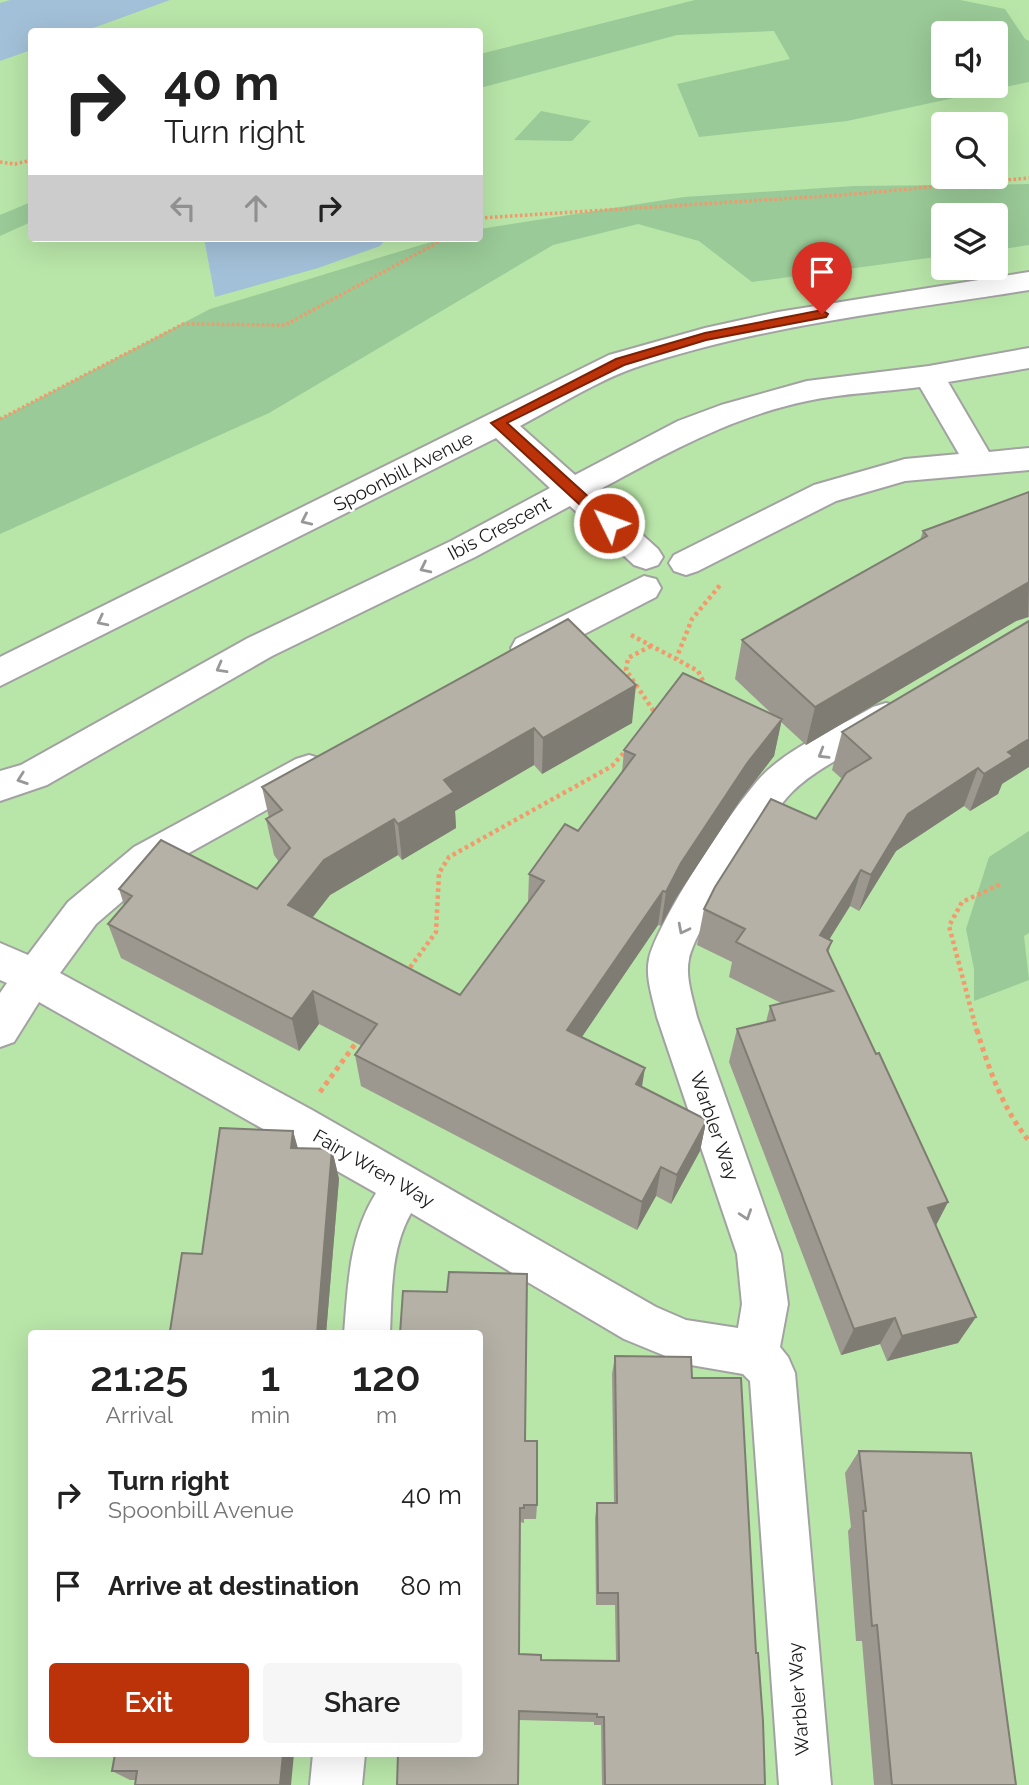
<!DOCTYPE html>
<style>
body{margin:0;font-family:Raleway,sans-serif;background:#f6f6f6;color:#222;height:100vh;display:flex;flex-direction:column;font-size:26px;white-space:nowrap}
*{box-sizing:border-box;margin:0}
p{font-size:23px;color:#767676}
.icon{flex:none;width:38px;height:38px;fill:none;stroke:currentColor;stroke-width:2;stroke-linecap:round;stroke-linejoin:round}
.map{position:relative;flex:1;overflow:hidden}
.side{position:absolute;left:28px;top:1330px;width:455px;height:427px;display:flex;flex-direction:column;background:#fff;border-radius:7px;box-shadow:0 7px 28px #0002}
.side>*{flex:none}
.hud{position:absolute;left:28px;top:28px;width:455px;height:214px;border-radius:7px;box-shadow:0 7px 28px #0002;background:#fff;color:#222;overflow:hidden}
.controls{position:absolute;left:931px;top:21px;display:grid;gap:14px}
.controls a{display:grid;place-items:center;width:77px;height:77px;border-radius:7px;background:#fff;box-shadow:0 7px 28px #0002;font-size:35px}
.pin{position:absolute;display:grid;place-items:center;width:60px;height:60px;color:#fff;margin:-72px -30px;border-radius:50% 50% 50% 0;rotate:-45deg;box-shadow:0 0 7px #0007}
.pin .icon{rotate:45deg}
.me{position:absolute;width:77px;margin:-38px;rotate:312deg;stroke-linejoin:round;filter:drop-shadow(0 0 5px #0008)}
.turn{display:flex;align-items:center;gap:24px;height:147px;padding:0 21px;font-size:32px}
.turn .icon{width:91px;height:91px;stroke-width:2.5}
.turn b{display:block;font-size:49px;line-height:60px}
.lanes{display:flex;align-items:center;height:66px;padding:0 21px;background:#0003;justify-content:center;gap:35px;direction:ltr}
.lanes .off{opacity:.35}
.eta{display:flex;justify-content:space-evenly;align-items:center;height:119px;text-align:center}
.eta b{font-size:42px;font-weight:600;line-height:49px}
.primary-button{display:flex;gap:14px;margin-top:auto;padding:14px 21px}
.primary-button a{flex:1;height:80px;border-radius:7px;background:#bd3309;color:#fff;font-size:28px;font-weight:600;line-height:80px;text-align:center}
.primary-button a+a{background:#f6f6f6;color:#222}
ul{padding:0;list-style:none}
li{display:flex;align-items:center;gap:21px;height:91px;padding:0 21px}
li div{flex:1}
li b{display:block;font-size:26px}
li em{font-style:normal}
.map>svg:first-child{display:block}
.grass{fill:#b8e5a8;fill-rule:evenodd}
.forest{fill:#9aca97;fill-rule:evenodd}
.water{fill:#a2c0d8}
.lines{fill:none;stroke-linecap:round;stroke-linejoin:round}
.street-casing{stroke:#a2a2a2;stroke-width:4}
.path-far2{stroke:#f3996b;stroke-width:3.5;stroke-dasharray:2.5 2.5;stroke-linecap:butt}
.path-far1{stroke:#f3996b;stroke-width:4.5;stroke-dasharray:3.5 3.5;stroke-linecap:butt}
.path{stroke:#f3996b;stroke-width:5;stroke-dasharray:4.5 4.5;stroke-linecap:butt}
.street{fill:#fff;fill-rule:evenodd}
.wall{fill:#9c988f}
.shaded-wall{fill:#7f7c74}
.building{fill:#b5b1a6;stroke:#7f7c74;stroke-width:2}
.oneway{stroke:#989898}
.route{fill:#bd3309;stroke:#7b2106;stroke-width:2}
.labels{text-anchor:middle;stroke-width:5;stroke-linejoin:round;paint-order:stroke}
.street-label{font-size:19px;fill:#1b1b1b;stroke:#fff}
</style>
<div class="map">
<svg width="1029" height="1785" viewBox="0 0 1029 1785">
<rect width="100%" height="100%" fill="#ecebe1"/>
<path class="grass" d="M0,0h1029v1785h-1029zM32,32h448v206h-448zM943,33h53v53h-53zM943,124h53v53h-53zM943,215h53v53h-53zM32,1334h448v420h-448z"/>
<path class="forest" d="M695,0h265l45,9 20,30 4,2v41l-182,39 -148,16 -22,-53 113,-25 -16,-28 -97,4 -197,53v-34zM943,33h53v53h-53z
M541,111l50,10 -19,20 -58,-1z
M1029,184v61l-33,5v-35h-53v41l-191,26 -53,-41 -61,-17 -85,21 -284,168 -269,121v-115l210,-110 234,-71h36v-9l204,-32 170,-11z
M31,202v20l-31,14v-21z
M1029,831v102l-5,3 5,44 -55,21v-32l-8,-40 23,-72z"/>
<path class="water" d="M10,0h160l-85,31 -53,1 -1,18 -31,11v-58z
M204,238h183l-7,8 -62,22 -103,29z"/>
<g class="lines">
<defs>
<path id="street" d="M1029,272v18c-132,21 -268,35 -395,78 -35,12 -80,40 -114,58l55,49 103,-54 43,-16 86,-24 122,-15 100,-18v20l-81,14 41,70 40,-4v22l-124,11 -69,20 -138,70 -12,4 -12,-4 -5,-8 5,-8 140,-70 91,-26 54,-5 -39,-67c-37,5 -76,6 -113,14 -77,16 -144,54 -212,91l63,57 5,8 -5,8 -12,4 -12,-4 -64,-59 -95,51 -203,99 -225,129 -47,16v-30l21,-6 227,-127 203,-97 99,-53 -54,-50 -496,248v-29l609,-302 96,-27 73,-16z
M644,576l12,3 5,9 -5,9 -116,60 -12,4 -12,-4 -5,-9 5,-9z
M886,703l13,4 5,10 -5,10c-35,20 -77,36 -106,64 -24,23 -98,137 -104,168 -4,18 4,40 8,58l84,237 7,50 -8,43 8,10 7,16 36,412h-52l-29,-404 -7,-7 -58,-10 -61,-25 -213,-126c-21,37 -19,80 -21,121h-46c4,-50 5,-98 32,-141l-337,-191 -25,40 -14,5v-54l7,-10 -7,-3v-37l28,12 40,-53 66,-55 162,-88 13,-4 13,4 5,10 -5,10 -162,90 -64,55 -36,49 252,137 344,197 30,13 52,8 4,-24 -5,-50 -80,-237c-4,-18 -12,-40 -8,-58 8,-37 90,-163 119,-189 30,-27 71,-43 105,-63z
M313,1754h52l-3,31h-52z"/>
</defs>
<use href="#street" class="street-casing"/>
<path class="path-far2" d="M0,162l15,2 17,-4
M480,218l362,-23 187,-17
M0,419l183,-95 102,1 161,-87"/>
<path class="path-far1" d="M631,635l45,24
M651,646l-23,12 -2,12 29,43
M706,687l-8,-16 -22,-12 16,-40 29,-35
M406,973l30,-41 3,-59 10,-16 163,-91 15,-17
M977,1032l-28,-106 13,-24 39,-18"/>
<path class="path" d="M977,1030c12,40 26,79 52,111
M320,1092l38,-52"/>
<use href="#street" class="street"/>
</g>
<path class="wall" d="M1029,492v125l-13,4 -210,124 -25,-23 -7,34 -33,43 -65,99 -15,28 -3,-1 -77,112 61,50 64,35 -6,29 -29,53 -15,-8 -19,34 -276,-144 -6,-31 7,-9 -43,-22 -20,27 -178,-93 -13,-34 16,-19 -5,-16h138l22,-27 -5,-7 -8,-36 3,-1 -7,-31 306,-168 64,104 -90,51 -8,-9 -79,46 1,17 -54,32 -4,-5 -68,40 -18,23 148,77 68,-93 1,-28 49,-43 44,-58 2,-23 149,-35 -38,-36 7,-39 178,-100 3,-9z
M1029,621l-27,163 -4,10 -28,17 -6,-5 -68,45 -37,60 -9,-5 -21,34 3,1 -4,13 120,248 -12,23 40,92 -18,26 -71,18 -7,-17 -39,11 -112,-293 8,-33 29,-7 4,-16 11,-3 -52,-26 3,-15 -35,-17 7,-36 112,-90 26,-40 -10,-9 10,-38z
M293,1131l5,17 34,1 7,30 -13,155h-155l-1,-3z
M449,1272l78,2 -2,167h12v64l-1,14h-12v4l-4,-1 -1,132 22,1v5l75,1 -1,-56h-19l-1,-87 2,-15h17l-2,-129 3,-18 76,1 1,21h49l15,275h2l5,68 2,64h-163l-1,-60h-7v-3l-75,-2 -1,65h-121l1,-31h82v-420h-80l3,-43 44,1z
M859,1451l157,334h-142l-12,-144h-6l-8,-110 3,-4 -6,-54z
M294,1754l-158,26h-6l-18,-9z"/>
<path class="shaded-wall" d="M1029,582l-1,35 -12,4 -210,124 9,-38z
M636,685l-4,38 -90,51 1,-36z
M782,719l-8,37 -33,43 -65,99 -15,28 5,-34 15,-29 67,-101z
M534,728v37l-79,46 1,17 -54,32 -4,-36 46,-44z
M1029,739v28l-27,17 -4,10 -28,17 14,-37 24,-22z
M978,768l-14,38 -68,45 -37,60 12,-36 37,-61z
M394,819l4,36 -68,40 -35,45 -7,-35 36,-45z
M861,870l-11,36 -40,64 10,-35z
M663,891l-5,34 -93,137 2,-32z
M313,991l6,33 -20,27 -7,-32z
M645,1068l-5,31 -4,-15z
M706,1122l-6,29 -29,53 6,-29z
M293,1131l8,30 -10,-13z
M332,1149l7,30 -13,155h-9z
M661,1167l-5,29 -19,34 5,-28z
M948,1202l-15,29 -5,-23z
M976,1317l-18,26 -71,18 15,-25z
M895,1318l-15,26 -39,11 13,-26z
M283,1754h11l-3,31h-11z"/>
<path class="building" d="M1029,492v90l-214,125 -73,-67 185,-104 -4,-5z
M568,619l68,66 -93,53 -9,-10 -90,52 10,12 -56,32 -4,-5 -70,41 -36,45 172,90 84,-114 -15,-7 36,-50 13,7 57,-76 -11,-5 59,-77 99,46 -34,43 -67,101 -15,29 -3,-1 -96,139 78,38 -9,16 69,35 1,3 -29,53 -16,-8 -19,35 -287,-147 22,-31 -64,-33 -21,28 -184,-95 24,-28 -13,-7 42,-49 96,49 33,-41 -24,-29 16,-9 -20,-23z
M1029,621v118l-21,13 5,4 -29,18 -6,-6 -70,46 -37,61 -10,-5 -41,65 12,6 -5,9 49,104 3,-1 69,149 -20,6 48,109 -74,19 -7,-18 -41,11 -117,-300 38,-9 -5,-14 63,-15 -97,-49 9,-13 -41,-20 11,-22 56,-88 45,20 30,-46 25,-15 -29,-26z
M220,1128l73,3 -2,17 41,1 -15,185h-126l1,-2 -22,-1 12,-78 20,1z
M449,1272l78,2 -2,167h12v64h-13v3h-4l-1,146 22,1v5l78,1 -1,-68h-20l-1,-90h20l-2,-147 76,1 1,21h49l15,275h2l5,68 2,64h-160l-1,-68h-7v-3l-78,-3 -1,74h-121l1,-31h82v-420h-80l3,-43 44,1z
M859,1451l112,2 45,332h-124l-15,-160 -5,1 -9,-115h3z
M115,1754h168l-3,31h-145l2,-14h-25z"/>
<defs><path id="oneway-chevron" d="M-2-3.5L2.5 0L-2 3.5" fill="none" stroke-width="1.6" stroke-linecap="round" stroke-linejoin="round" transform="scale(1.75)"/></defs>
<g class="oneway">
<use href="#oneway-chevron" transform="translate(306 520) rotate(155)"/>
<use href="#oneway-chevron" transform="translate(425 568) rotate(154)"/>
<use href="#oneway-chevron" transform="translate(102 621) rotate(153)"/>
<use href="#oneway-chevron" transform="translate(221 668) rotate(151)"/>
<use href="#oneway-chevron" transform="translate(823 754) rotate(149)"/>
<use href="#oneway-chevron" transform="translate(22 779) rotate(161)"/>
<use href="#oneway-chevron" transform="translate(683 929) rotate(117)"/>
<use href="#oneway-chevron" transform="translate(746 1215) rotate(71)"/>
</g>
<path class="route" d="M822,310l6,4 -2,3 -120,23 -82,25 -117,58 107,97v7h-10l-113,-104 125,-64 89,-26z"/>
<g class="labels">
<g class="street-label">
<text transform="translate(403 471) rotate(-27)" y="7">Spoonbill Avenue</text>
<text transform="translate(499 528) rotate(-28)" y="7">Ibis Crescent</text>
<text transform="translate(715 1126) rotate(71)" y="7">Warbler Way</text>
<text transform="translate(374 1168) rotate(30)" y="7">Fairy Wren Way</text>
<text transform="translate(798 1699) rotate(-94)" y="7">Warbler Way</text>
</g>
</g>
</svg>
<div class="controls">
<a><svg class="icon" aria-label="sound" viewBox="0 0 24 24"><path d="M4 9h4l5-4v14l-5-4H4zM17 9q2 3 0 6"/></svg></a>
<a><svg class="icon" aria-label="search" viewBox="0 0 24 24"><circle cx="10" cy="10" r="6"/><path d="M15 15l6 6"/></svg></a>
<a><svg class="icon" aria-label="layers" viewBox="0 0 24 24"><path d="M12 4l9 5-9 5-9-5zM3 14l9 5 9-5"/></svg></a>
</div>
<div class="pin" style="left:822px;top:314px;background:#d93025"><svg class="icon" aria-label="arrive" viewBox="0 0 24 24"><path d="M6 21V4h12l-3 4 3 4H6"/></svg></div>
<svg class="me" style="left:609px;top:523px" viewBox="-20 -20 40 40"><circle r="17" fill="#bd3309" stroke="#fff" stroke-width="3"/><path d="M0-11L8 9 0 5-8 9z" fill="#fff"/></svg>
<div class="hud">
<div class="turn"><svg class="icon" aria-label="right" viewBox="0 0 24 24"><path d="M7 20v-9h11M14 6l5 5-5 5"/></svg><div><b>40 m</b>Turn right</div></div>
<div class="lanes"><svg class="icon off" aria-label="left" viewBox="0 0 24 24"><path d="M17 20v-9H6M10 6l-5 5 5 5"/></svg><svg class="icon off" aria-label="ahead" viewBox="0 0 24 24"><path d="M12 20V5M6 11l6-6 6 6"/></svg><svg class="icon" aria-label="right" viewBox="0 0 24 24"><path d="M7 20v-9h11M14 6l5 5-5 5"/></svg></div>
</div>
<section class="side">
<div class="eta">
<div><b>21:25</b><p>Arrival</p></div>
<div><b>1</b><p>min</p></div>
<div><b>120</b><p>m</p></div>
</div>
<ul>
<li><svg class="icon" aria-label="right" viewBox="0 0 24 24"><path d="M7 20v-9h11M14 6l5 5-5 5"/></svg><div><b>Turn right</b><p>Spoonbill Avenue</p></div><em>40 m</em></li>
<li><svg class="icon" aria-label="arrive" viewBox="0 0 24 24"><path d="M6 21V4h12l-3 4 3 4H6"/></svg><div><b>Arrive at destination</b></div><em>80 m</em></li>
</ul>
<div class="primary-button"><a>Exit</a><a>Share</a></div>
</section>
</div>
